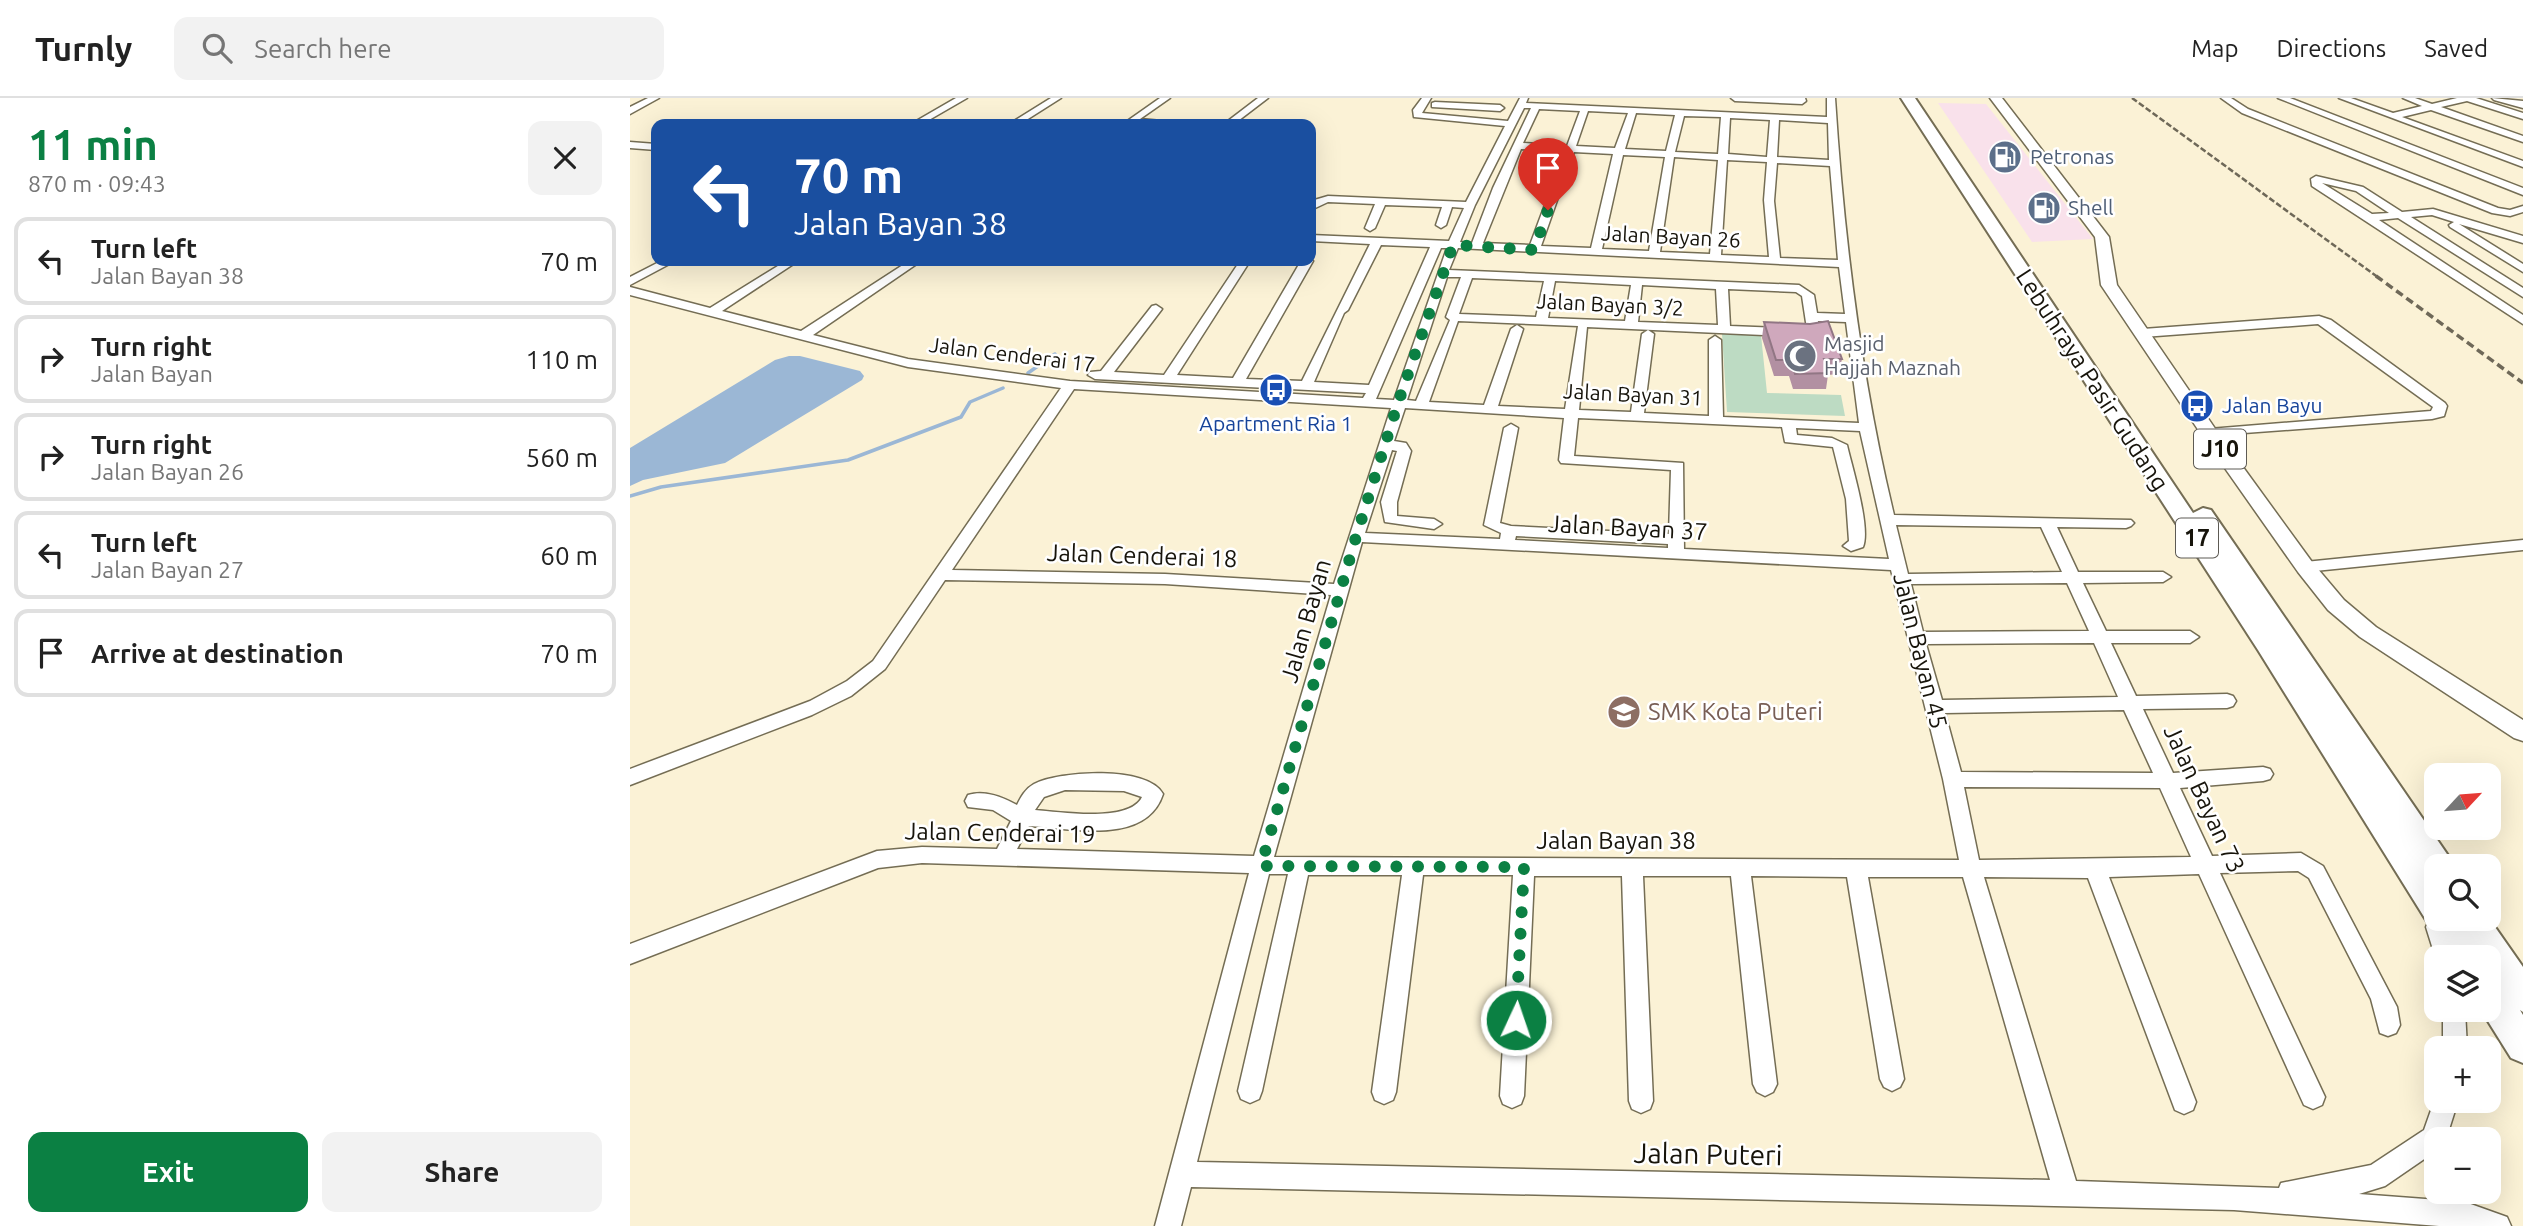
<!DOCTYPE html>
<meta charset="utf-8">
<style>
body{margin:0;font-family:Ubuntu,sans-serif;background:#f2f2f2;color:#222;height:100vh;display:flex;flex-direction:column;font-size:26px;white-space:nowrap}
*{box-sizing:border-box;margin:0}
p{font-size:23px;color:#767676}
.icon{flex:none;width:38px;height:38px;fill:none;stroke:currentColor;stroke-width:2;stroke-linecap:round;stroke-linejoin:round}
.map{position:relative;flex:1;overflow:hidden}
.details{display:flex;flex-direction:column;background:#fff;width:630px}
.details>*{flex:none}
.top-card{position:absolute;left:21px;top:21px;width:665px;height:147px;border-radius:14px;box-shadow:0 7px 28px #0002;background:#1a4fa0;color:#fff;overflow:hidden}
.needle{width:46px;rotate:64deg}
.fabs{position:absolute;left:1794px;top:665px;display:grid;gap:14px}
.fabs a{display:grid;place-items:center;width:77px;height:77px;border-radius:14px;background:#fff;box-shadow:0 7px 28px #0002;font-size:35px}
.pin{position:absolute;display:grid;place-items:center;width:60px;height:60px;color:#fff;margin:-72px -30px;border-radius:50% 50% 50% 0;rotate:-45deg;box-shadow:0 0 7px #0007}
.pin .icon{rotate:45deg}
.me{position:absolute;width:77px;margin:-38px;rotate:3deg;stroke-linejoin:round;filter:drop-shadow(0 0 5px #0008)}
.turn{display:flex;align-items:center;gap:24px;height:147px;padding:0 28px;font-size:32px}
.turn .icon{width:91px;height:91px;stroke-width:2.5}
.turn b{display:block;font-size:49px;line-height:60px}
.round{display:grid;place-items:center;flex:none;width:74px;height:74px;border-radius:14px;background:#f2f2f2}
.summary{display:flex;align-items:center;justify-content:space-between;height:119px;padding:0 28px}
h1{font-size:42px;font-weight:700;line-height:52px;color:#0b8043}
.cta{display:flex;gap:14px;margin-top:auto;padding:14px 28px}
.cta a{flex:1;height:80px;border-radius:14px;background:#0b8043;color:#fff;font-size:28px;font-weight:700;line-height:80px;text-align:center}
.cta a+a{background:#f2f2f2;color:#222}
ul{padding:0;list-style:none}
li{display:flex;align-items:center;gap:21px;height:88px;margin:0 14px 10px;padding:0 14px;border:4px solid #e0e0e0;border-radius:14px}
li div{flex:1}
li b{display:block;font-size:26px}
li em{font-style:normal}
header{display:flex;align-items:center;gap:42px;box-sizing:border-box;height:98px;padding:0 35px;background:#fff;border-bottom:2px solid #e0e0e0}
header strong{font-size:33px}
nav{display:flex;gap:38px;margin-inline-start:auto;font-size:24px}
.search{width:490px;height:63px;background:#f2f2f2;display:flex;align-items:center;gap:18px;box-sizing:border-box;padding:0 24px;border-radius:14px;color:#767676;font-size:26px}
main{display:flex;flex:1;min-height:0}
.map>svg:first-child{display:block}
.commercial{fill:#f9e1eb}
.green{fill:#bddbc3}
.water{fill:#9bb7d5}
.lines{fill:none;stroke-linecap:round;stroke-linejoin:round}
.stream{stroke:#9bb7d5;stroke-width:3.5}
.minor-casing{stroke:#746d54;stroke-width:3}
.major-casing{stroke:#746d54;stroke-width:3}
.highway-casing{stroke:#746d54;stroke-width:4}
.minor{fill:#fff;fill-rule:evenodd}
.major{fill:#fff;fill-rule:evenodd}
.highway{fill:#fff;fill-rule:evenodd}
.rail-far1{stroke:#6e6858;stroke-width:2.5;stroke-dasharray:6 2.5;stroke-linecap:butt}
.rail{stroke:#6e6858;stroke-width:3.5;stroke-dasharray:8 4.5;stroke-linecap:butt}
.wall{fill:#b290a2}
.building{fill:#cfa8bc;stroke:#917684;stroke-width:2}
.route{stroke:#0b8043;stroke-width:12;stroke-dasharray:0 21.6}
.labels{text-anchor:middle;stroke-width:5;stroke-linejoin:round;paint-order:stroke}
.far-service-label{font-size:21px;fill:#4e5e75;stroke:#fff;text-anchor:start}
.far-street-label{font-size:21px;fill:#17140b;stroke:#fff}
.far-worship-label{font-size:21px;fill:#5b616d;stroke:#fff;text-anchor:start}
.far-transit-label{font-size:21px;fill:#164399;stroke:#fff;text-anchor:start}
.shield{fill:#fff;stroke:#5d5a54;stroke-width:2}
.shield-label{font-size:23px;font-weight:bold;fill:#17140b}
.street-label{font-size:24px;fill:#17140b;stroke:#fff}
.education-label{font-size:24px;fill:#785e54;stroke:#fff;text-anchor:start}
.near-street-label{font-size:28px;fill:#17140b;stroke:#fff}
</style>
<header>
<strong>Turnly</strong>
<div class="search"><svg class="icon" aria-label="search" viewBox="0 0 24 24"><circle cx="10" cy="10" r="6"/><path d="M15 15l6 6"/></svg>Search here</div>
<nav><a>Map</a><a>Directions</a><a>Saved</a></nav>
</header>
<main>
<section class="details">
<div class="summary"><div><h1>11 min</h1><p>870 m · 09:43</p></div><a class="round"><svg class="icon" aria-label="close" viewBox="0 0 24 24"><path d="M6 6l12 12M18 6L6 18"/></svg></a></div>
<ul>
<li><svg class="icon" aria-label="left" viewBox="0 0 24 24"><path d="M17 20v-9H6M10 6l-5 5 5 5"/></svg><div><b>Turn left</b><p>Jalan Bayan 38</p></div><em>70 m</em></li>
<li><svg class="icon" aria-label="right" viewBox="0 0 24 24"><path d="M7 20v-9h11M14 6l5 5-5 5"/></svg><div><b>Turn right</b><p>Jalan Bayan</p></div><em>110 m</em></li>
<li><svg class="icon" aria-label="right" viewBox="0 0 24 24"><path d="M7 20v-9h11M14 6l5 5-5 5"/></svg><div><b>Turn right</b><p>Jalan Bayan 26</p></div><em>560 m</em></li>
<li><svg class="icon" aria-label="left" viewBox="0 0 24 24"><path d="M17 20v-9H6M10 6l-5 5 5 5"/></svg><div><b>Turn left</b><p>Jalan Bayan 27</p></div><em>60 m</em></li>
<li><svg class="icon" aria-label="arrive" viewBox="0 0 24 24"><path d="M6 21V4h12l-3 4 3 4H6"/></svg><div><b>Arrive at destination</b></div><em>70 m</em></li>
</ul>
<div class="cta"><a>Exit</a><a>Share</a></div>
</section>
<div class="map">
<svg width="1893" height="1128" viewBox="0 0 1893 1128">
<rect width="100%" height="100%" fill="#fbf2d6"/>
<path class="commercial" d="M1308,5l48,1 107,135 -61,3z"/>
<path class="green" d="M1092,236l39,1 6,58 74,2 4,21 -118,-4z"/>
<path class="water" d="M159,258h11l60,15 4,5 -2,4 -137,83 -82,17 -13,6v-38l145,-88z"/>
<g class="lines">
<path class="stream" d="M398,275l27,-19
M0,398l31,-9 187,-27 113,-43 9,-15 33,-14"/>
<defs>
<path id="minor" d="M18,0h11l-29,16v-7z
M326,0h11l-45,26h-11z
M421,0h10l-41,26h-11z
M530,0h10l-30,21 22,2 4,3h-43z
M628,0h10l-34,26h-10z
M792,0h9l-9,15 86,8 12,-23h8l-2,5 301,14v-19h8c9,141 26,280 59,417l237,5 3,3 -3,3 -5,2 -69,-1 21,45h85l8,5 -8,5 -80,1 23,48h84l9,6 -9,6h-79l25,53 91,-2 6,2 3,5 -3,5 -6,2 -84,1 30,64 90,-6 7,2 3,5 -3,5 -7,2 -83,7 32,68 89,-3 22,13 74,141 3,18 -4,8 -8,3 -8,-3 -9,-34 -62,-121 -11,-7 -78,2 105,224 -3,8 -9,4 -9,-4 -105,-231 -90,3 87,225 -3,8 -9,4 -9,-4 -87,-232 -104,-1 92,304 203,7 2,-5 90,-18 53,-35 12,-34v5h22l-12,38h-10v12l-51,35 -26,8 106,8 42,15 4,9h-72l-205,-16 -1043,-23 -10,39h-26l94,-353 -327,-10 -44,5 -248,96v-20l247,-93 45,-4 75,2 14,-28 -18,-11 -25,-3 -3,-6 3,-6c17,-5 34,2 49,10 4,-8 8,-16 17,-21 24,-13 114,-19 129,10 -17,52 -92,34 -134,32l-12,23 237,7 77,-261 -166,-11 -220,-4 -60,89 -34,27 -39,19 -182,70v-16l180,-68 37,-20 26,-20 188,-273 -153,-21 -278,-72v-8l80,21 76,-47h12l-76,50 79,20 108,-70h12l-108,74 95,24 162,22 293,17 3,-5 -271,-14 -7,-4 2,-3 11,-1 51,-65 4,-1 6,4 -48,63 50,3 76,-114h10l-73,114 56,3 68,-117h10v-2l2,2 -67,118 56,2 68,-137 -59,-3v-6l138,6 15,-33 -12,-1 -6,18 -5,3 -5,-3 6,-18 -57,-2 -10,23 -5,3 -5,-3 10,-24 -47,-2 -17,8v-9l17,-5 138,6 39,-76 -91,-9 -1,-7zM894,10h7l-38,80 -21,55 -12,-1 15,-37zM909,11l41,2 -13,35 -44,-3zM958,13l40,2 -13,35 -39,-2zM1006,15l39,2 -9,36 -41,-2zM1054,18l37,1 -3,37 -43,-2zM1100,20l40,2 -3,37 -39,-3zM1149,22l49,3 1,37 -52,-3zM891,51l44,2 -35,94 -47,-2zM944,54l39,2 -22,94 -50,-2zM993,57l42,2 -16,94 -47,-2zM1044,59l44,3 -8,94 -50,-2zM1097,62l40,2 -3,38 5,57 -48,-2zM1147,65l53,3 8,94 -58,-2 -6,-57zM751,147l49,2 -61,138 -55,-3 30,-69 4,-3zM811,150h6l-53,152 -18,-1zM828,150l381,19 6,47 -28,-1 -3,-18 -15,-10 -350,-15zM817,179h14l-15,40 4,3 -34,81 -9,-1zM842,180l72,3 -8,36 -77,-3zM925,183l76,4 -6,36 -77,-3zM1012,187l74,4 2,36 -80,-3zM1098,191l68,3 6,4 5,33 -77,-3zM828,223l120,5 -13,83 -67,-3 25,-77 -6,-4 -6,4 -27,76 -55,-3zM1188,223l28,1 13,101 -136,-6 -2,-77 -6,-4 -6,4v76l-65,-3 10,-79 -6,-4 -6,4 -11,78 -52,-2 8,-83 221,10 11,-7zM444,291l317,19 -57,176 -169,-10 -213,-4zM775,310l159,10 -5,42 2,3 110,7 -2,64 -158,-8 -11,-3 18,-95 -7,-4 -7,4 -20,97 17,8 -1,6 -135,-6 27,-83 5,1 -16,51 4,20 49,7 8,-5 -8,-5 -37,-3v-14l14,-51 -5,-8 -12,-2zM948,320l204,9 3,15 48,5 13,52 3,42 -6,5 8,5 12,-4c8,-19 -11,-80 -16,-102l-15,-7 -35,-3 -1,-7 64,3 29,128 -205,-10 -1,-86 -109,-7zM1266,427l145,2 21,45 -154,2zM886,438l152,8v4l-153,-8zM732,444l529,28 52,209 16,81 -685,-3zM1437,485l22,48 -166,1 -12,-48zM1464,545l24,54 -176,3 -16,-56zM1494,612l29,63 -192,-1 -16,-59zM1334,689l196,1 31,69 -212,3zM435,692l59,1 18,6c-12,26 -81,15 -107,13l9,-13zM639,776h19l-50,217 3,8 9,4 9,-4 3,-8 46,-216h94l-30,217 3,8 9,4 9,-4 3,-8 27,-217h90l-13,221 3,8 9,4 9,-4 3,-8 10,-220h88l7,225 3,8 9,4 9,-4 3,-8 -10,-225h88l22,208 4,8 8,4 8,-4 4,-8 -26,-208 96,1 33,202 4,8 8,4 8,-4 4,-8 -36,-202h95l87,303 -853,-18z
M1101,0h74l1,3 -4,3 -67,-3z
M1591,0h10l17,11 250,99 12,2 13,-4v6l-13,4 -18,-3 -250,-100z
M1648,0h12l233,90v7z
M1709,0h12l42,15 29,-7 -19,-8h12l17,6 25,-6h19l47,15v6l-56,-18 -26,6 82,29v6l-92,-32 -29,7 121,44v6z
M805,4l65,3 4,3 -4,3 -68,-4v-4z
M0,44l26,2v6l-26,-2z
M1686,78l47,11 39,25 31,-3 90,27v7l-64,-19 64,40v8l-73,-45 -1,-2 5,-3 -22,-7 -21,2 112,71v9l-125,-79 -19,2 144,95v9l-211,-138 -1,-7zM1692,85l34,8 33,22 -17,1z
M31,163h14l-45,24v-8z
M1689,218l12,4 114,83 2,3 -3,10 -12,3 -228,17v-6l5,-1 222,-18 2,-4 -115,-83 -175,13 -6,-4 6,-4z
M1893,442v10l-218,22 -8,-5 8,-5z
M1806,820l9,2 12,37 -21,2 -10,-32 3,-7z
M1813,912h22l2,38h-24z"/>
<path id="major" d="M1360,0h12l107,139 8,48 99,145 96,132 32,38 32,27 147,93v21l-9,-3 -154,-101 -32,-27 -30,-38 -95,-135 -102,-152 -6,-48z
M1862,0l31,3v7l-29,-8z"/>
<path id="highway" d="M1271,0h14l278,415 10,-5 8,2 238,347 4,9h-17v12l-2,-1 2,4v38h52v-2l35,50v45l-3,-2 3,5v48l-12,-5 -30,-48h7v-34l4,1 -4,-5v-15h-39l-191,-307z"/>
</defs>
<use href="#minor" class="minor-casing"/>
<use href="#major" class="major-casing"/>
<use href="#highway" class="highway-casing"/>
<use href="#minor" class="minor"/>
<use href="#major" class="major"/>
<use href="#highway" class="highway"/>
<path class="rail-far1" d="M1502,0l247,180"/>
<path class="rail" d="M1746,178l147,107"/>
</g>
<path class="wall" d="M1134,224l46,2 32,35 -3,15 -11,1 -2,14h-33l-4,-13h-15l-12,-38z"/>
<path class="building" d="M1198,223l14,38h-18l5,14 -34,1 -4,-14h-15l-12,-38 46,2z"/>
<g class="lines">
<path class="route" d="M886,922l8,-153 -263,-1 95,-329 42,-134 55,-158 81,5 14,-40"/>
</g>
<defs>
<symbol id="fuel-disc" viewBox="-11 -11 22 22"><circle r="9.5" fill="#5c6f8a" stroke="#fff"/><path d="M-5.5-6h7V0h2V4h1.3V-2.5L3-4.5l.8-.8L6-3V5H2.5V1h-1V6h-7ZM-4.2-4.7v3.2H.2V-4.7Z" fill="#fff"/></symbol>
<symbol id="mosque-disc" viewBox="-11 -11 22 22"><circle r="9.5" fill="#6b7280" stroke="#fff"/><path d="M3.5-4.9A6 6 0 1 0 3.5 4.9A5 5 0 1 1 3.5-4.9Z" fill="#fff"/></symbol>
<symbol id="bus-disc" viewBox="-11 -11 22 22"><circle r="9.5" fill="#1a4fb4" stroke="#fff"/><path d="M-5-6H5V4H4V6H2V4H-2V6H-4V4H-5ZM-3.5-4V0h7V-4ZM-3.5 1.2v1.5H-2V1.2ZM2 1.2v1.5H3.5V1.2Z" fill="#fff"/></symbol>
<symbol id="school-disc" viewBox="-11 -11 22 22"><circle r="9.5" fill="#8d6e63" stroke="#fff"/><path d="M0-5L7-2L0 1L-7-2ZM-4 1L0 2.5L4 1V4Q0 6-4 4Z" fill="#fff"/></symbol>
</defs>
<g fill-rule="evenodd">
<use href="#fuel-disc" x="1356" y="40" width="38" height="38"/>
<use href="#fuel-disc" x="1395" y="91" width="38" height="38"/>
<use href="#mosque-disc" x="1151" y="239" width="38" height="38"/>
<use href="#bus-disc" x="627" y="273" width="38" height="38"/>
<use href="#bus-disc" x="1548" y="289" width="38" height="38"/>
<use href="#school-disc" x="975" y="595" width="38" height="38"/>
</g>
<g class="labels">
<g class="far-service-label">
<text x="1400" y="66">Petronas</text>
<text x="1438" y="117">Shell</text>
</g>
<g class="far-street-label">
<text transform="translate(1041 139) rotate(3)" y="7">Jalan Bayan 26</text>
<text transform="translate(980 207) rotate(3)" y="7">Jalan Bayan 3/2</text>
<text transform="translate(382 257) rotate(7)" y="7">Jalan Cenderai 17</text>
<text transform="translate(1003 297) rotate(3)" y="7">Jalan Bayan 31</text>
</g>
<g class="far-worship-label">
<text x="1194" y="253">Masjid<tspan x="1194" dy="24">Hajjah Maznah</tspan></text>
</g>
<g class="far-transit-label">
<text x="1592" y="315">Jalan Bayu</text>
<text x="646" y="333" text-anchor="middle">Apartment Ria 1</text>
</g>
<g class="shield">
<rect x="1564" y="331.5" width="52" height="39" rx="5"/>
<rect x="1546" y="420.5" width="42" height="39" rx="5"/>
</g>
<g class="shield-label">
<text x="1590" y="359">J10</text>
<text x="1567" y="448">17</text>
</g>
<g class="street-label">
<text transform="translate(1462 282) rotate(57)" y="8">Lebuhraya Pasir Gudang</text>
<text transform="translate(998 430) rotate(3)" y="8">Jalan Bayan 37</text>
<text transform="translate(512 458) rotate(2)" y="8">Jalan Cenderai 18</text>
<text transform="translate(676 523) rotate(-74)" y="8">Jalan Bayan</text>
<text transform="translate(1290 553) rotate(76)" y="8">Jalan Bayan 45</text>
<text transform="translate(1574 701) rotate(65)" y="8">Jalan Bayan 73</text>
<text transform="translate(370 735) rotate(1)" y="8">Jalan Cenderai 19</text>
<text x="986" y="751">Jalan Bayan 38</text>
</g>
<g class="education-label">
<text x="1018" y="622">SMK Kota Puteri</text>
</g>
<g class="near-street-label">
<text transform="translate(1078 1056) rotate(1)" y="10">Jalan Puteri</text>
</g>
</g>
</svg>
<div class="fabs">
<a><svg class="needle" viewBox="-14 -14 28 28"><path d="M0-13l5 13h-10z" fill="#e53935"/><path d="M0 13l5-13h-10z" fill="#767676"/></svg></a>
<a><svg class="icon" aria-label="search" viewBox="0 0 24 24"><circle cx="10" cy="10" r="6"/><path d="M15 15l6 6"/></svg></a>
<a><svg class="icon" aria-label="layers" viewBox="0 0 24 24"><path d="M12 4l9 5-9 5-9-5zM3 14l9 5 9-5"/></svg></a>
<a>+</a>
<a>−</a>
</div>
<div class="pin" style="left:918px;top:112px;background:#d93025"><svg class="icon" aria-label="arrive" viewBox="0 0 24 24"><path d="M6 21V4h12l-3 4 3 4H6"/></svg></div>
<svg class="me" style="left:886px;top:922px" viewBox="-20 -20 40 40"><circle r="17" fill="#0b8043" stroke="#fff" stroke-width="3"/><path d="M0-11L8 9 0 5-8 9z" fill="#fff"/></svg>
<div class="top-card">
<div class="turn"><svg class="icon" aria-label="left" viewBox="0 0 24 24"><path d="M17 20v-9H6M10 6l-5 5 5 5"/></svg><div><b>70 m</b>Jalan Bayan 38</div></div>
</div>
</div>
</main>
